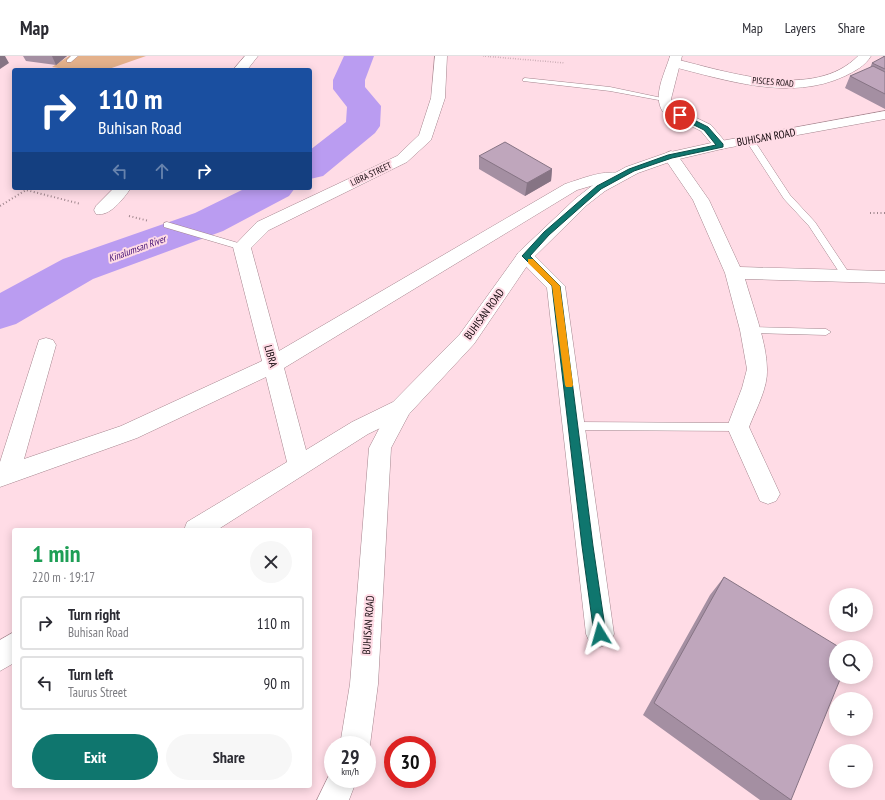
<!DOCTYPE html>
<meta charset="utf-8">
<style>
body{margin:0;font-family:"PT Sans Narrow",sans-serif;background:#f7f7f7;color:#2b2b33;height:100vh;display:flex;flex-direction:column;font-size:15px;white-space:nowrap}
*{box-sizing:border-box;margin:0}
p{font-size:13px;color:#7c7c81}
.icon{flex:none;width:22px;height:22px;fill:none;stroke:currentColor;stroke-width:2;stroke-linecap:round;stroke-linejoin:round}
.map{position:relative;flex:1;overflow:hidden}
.sheet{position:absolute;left:12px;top:472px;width:300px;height:260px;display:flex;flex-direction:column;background:#fff;border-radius:4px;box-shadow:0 2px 10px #0003}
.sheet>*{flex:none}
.banner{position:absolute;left:12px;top:12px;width:300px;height:122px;border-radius:4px;box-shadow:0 2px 10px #0003;background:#1a4fa0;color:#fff;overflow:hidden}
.tools{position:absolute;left:829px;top:532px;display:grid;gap:8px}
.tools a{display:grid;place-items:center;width:44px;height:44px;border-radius:50%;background:#fff;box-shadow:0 2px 10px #0003;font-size:20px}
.speed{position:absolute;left:324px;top:680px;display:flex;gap:8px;font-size:20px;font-weight:700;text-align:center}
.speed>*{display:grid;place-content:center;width:52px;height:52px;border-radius:50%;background:#fff;box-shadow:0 2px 10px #0003;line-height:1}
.speed small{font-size:10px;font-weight:400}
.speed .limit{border:6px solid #d22;background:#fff;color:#111}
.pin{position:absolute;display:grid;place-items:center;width:34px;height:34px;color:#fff;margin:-17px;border:2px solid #fff;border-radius:50%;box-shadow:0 1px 4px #0007}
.me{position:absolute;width:44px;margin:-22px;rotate:352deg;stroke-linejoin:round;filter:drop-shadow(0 0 3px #0008)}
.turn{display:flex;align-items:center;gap:14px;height:84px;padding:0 20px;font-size:18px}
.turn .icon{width:52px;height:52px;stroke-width:2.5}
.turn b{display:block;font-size:28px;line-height:34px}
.lanes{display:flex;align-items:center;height:38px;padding:0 20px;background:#0003;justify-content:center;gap:20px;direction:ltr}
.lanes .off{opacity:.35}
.round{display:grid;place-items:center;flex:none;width:42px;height:42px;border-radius:21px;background:#f7f7f7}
.head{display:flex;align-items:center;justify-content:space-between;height:68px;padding:0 20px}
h1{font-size:24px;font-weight:600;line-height:30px;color:#1e9e55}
.action{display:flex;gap:8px;margin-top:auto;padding:8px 20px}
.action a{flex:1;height:46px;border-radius:24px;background:#0f766e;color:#fff;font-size:16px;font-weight:600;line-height:46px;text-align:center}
.action a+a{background:#f7f7f7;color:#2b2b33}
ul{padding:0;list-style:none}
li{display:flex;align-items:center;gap:12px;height:54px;margin:0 8px 6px;padding:0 12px;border:2px solid #e1e1e2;border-radius:4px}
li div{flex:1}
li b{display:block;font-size:15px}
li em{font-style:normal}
header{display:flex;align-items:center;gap:24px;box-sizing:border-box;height:56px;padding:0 20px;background:#fff;border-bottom:1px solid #e1e1e2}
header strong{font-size:19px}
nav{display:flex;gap:22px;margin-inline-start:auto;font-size:14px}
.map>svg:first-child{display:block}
.green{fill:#e4b18b}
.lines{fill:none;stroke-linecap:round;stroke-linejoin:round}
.river{fill:#ba9cf1;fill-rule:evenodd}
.service-casing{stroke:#a5858e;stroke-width:1}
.minor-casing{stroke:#a5858e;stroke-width:1}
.tertiary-casing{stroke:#a5858e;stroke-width:1}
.path-far1{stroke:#a0878e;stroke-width:1.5;stroke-dasharray:0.5 2;stroke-linecap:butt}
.path{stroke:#a0878e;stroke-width:2;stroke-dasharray:1 2.5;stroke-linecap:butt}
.service{fill:#fff;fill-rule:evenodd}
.minor{fill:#fff;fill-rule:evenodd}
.tertiary{fill:#fff;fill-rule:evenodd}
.wall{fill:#a48fa2}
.shaded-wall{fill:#867484}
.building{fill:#bfa6bc;stroke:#867484}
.route{fill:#0f766e;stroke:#0a4d48}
.slow{fill:#f59e0b}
.labels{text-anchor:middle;stroke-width:4;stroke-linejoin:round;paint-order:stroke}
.far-street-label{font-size:9px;fill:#13080c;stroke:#ffdce6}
.far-water-label{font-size:10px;font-style:italic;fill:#400c72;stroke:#ffdce6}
.street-label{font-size:11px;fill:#13080c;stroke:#ffdce6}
</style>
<header>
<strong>Map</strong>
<nav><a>Map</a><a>Layers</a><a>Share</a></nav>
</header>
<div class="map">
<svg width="885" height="744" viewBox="0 0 885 744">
<rect width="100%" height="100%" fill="#ffdce6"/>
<path class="green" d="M69,0h77l-40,14h-35l-19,-3z"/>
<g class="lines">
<path class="river" d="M344,0h30l-9,24v7l16,19 -1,20 -5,7 -52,43 -13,3v-29l36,-28 1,-15 -14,-18v-9z
M246,132h49l-6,8 -66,35 -130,48 -77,45 -16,5v-36l63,-34 132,-46z"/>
<defs>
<path id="service" d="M71,0h7l-7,6h-4v-2z
M525,22l85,9 57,12 -3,2 -54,-10 -87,-10v-2z
M746,81h6l38,58 25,27 36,54 -2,2h-6l-34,-52 -25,-27 -39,-60z
M167,166l78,23 1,2 -4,3 -78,-23v-4z
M750,271l76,2 5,3 -5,3 -76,-2 -5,-3z
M574,366l164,1 4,1 1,3 -1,3 -4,1 -164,-1 -4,-1 -1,-3 1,-3z"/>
<path id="minor" d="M245,0h13l-11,14h-14z
M435,0h12l-2,42 -14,42 -24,22 -138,68 -18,18 28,103 286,-167c19,-6 39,-15 59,-10l2,3 -2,3 -23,3 -24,7 -293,178 22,82 46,-28 41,-20 8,-2 8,2 3,6 -3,6 -41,20 -151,96h-33l3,-8 100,-60 -21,-85 -129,61 -137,49v-25l39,-122 7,-2 7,2 3,5 -32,114 97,-33 141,-65 -29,-114 24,-25 140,-66 22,-21 12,-37z
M858,0h13c-6,10 -16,15 -26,20 -55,26 -119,4 -175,-10l-1,-3 6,-4c53,13 139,42 183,-3z
M885,55v8l-164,30 -5,-1 -2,-3 2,-3 5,-1z
M671,95l5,2 33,47 31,67 145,4v12l-140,-4c7,25 22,64 22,90 1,19 -11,40 -18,58l31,67 -4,7 -8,3 -8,-3 -33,-74 15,-39 5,-19 -7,-39 -15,-57 -32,-73 -30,-44 3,-3z
M114,132h17c-8,11 -21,29 -35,26l-2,-4 2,-4z
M525,194l6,2 34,34 49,348 -4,9 -10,4 -10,-4 -4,-9 -39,-346 -31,-32 3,-4z
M14,576v31l-14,8v-31z"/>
<path id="tertiary" d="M670,0h12l-11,43 3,8 37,18 17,20 -2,3 -51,12 -37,13 -33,18 -18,14 -56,55 -57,84 -65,70 -18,34 -13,236 -8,61 -3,7v-7h-27l10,-61 19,-236 24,-46 67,-68 59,-82 56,-53 18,-14 33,-18 40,-14 45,-10 -10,-12 -38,-19c-11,-16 2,-39 7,-56z
M333,711v12h24l-8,21h-32z"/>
</defs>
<use href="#service" class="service-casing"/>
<use href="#minor" class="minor-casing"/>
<use href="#tertiary" class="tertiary-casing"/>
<path class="path-far1" d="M483,0l82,7"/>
<path class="path" d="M0,150l26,-16 55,14
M870,157h15
M129,160l20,5"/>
<use href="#service" class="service"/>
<use href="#minor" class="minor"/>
<use href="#tertiary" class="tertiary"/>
</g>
<path class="wall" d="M23,0h44l-11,9 -30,-4z
M881,0h4v53l-40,-21 5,-12 20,-8 2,-5 11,-5v-2z
M479,100l73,13 -1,12 -26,15 -46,-27z
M724,521l67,223h-31l-117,-85 67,-120z"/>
<path class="shaded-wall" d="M0,0h6h-1l4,7 -9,6z
M52,0h15l-11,9z
M552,113l-1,12 -26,15 2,-13z"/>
<path class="building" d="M885,0v13l-13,-6z
M873,10l12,6v22l-35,-18z
M505,86l47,27 -25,14 -48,-27z
M724,521l115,70h-3v30h5l-50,123 -137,-97z"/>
<path class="route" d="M678,58h4l26,13 15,17v3l-51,11 -38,13 -33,18 -52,46 -19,21 30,30 33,260 13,88 -2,4 -4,1 -4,-1 -2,-4 -12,-88 -30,-260 -30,-30 22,-24 53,-46 32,-17 39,-14 48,-10 -12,-15 -26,-13z"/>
<path class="slow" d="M528,203h5l27,27 13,99 -1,2h-6l-1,-2 -13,-99 -24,-23z"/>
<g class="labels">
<g class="far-street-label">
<text transform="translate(773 26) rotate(5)" y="3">PISCES ROAD</text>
<text transform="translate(371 118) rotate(-25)" y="3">LIBRA STREET</text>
</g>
<g class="far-water-label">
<text transform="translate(137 192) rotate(-20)" y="4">Kinalumsan River</text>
</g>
<g class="street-label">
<text transform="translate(766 81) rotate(-10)" y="4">BUHISAN ROAD</text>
<text transform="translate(484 258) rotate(-54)" y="4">BUHISAN ROAD</text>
<text transform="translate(271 300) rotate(75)" y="4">LIBRA</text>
<text transform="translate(368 569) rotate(-86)" y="4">BUHISAN ROAD</text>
</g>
</g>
</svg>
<div class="tools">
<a><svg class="icon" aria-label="sound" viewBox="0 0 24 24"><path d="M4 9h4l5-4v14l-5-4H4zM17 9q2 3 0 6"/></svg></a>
<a><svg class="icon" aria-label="search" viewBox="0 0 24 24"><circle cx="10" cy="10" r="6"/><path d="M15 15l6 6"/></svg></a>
<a>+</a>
<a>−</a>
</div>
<div class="speed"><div>29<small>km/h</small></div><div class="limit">30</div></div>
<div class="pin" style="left:680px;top:59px;background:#d93025"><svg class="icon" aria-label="arrive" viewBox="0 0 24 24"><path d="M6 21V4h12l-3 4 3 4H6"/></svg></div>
<svg class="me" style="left:600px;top:578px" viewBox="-20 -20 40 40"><path d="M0-17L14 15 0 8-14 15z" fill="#0f766e" stroke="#fff" stroke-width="4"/></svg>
<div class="banner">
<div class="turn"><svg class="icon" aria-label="right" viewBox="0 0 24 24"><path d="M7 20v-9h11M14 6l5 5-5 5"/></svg><div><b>110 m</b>Buhisan Road</div></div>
<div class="lanes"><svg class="icon off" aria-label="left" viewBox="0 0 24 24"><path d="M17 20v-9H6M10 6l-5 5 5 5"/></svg><svg class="icon off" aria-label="ahead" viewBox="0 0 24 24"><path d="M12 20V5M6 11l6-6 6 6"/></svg><svg class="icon" aria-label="right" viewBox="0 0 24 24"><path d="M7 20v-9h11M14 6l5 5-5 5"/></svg></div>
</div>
<section class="sheet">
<div class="head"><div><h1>1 min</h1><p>220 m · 19:17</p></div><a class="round"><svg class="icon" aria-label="close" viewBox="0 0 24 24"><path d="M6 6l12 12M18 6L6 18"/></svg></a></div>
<ul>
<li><svg class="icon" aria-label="right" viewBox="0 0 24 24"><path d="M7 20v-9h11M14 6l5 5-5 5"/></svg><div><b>Turn right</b><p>Buhisan Road</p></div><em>110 m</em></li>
<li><svg class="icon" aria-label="left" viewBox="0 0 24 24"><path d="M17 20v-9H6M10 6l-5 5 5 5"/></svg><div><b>Turn left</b><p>Taurus Street</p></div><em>90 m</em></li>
</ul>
<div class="action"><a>Exit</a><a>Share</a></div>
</section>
</div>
